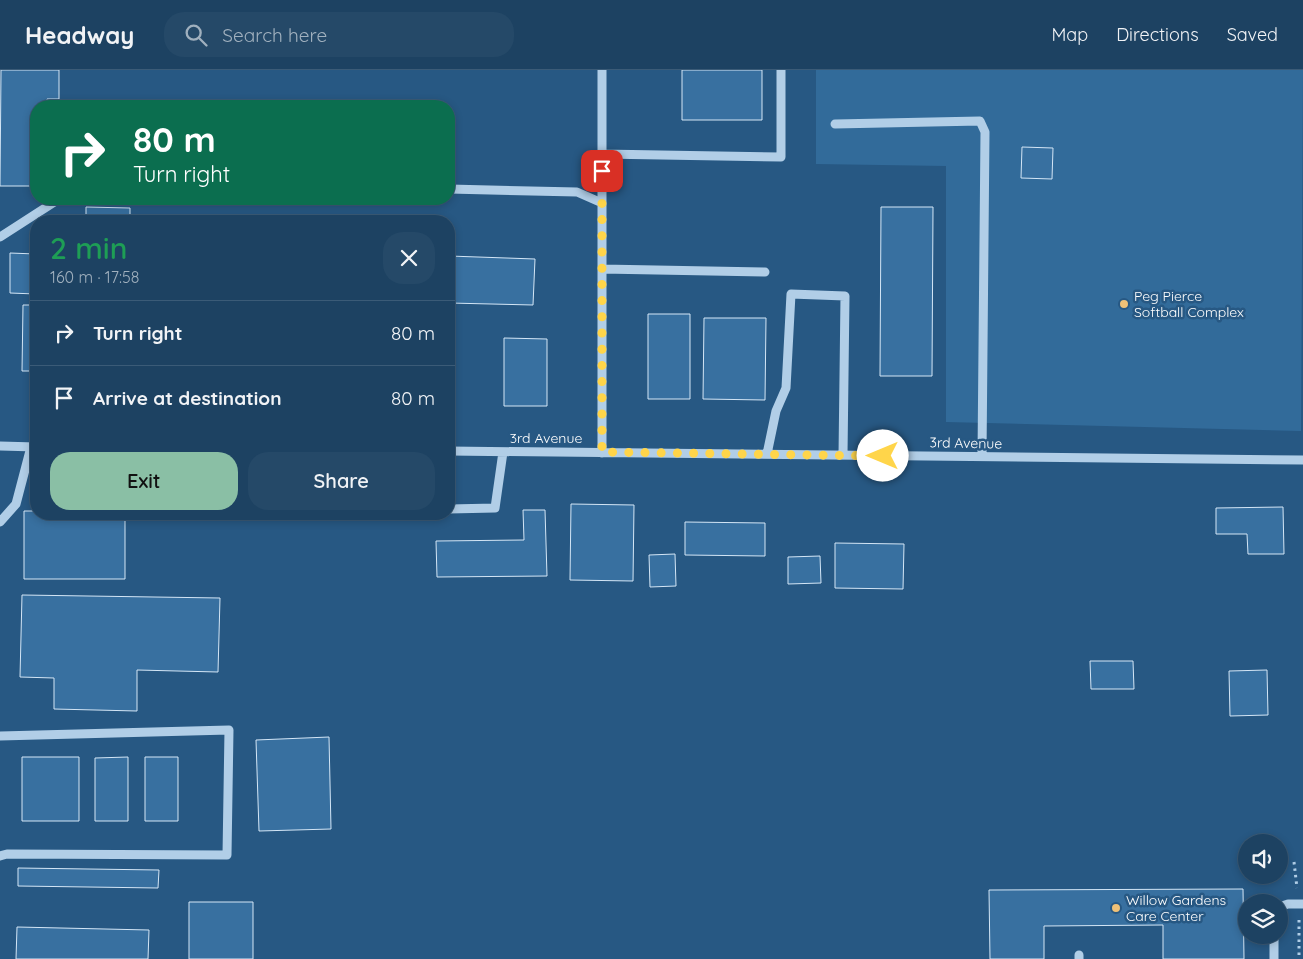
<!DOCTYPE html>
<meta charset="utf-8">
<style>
body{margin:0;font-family:Quicksand,sans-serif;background:#254968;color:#f1f3f6;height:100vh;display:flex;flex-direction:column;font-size:19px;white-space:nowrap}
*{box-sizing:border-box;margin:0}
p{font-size:16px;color:#a0b0be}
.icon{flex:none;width:28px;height:28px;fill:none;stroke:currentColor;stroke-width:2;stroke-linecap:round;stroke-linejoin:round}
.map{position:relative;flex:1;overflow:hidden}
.side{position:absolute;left:30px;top:145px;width:425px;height:305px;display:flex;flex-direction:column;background:#1d4262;border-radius:20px;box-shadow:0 2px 8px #0003,0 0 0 1px #3b5b77}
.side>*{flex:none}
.guide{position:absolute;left:30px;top:30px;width:425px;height:105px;border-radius:20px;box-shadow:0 2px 8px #0003,0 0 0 1px #3b5b77;background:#0b6e4f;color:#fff;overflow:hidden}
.controls{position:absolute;left:1238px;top:764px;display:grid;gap:10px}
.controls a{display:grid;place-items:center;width:50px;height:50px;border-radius:50%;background:#1d4262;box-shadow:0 2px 8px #0003,0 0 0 1px #3b5b77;font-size:25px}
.pin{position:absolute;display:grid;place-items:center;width:42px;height:42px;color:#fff;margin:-21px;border-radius:10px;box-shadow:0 2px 8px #0006}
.me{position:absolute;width:55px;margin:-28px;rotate:270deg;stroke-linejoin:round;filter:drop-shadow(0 0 4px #0008)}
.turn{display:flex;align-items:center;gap:18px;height:105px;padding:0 20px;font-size:22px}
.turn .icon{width:65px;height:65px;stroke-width:2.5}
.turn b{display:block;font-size:35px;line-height:42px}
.round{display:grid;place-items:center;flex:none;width:52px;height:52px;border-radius:20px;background:#254968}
.headline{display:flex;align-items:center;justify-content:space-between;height:85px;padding:0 20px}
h1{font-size:30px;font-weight:600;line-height:38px;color:#1e9e55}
.button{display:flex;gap:10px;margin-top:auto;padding:10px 20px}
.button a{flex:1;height:58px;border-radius:20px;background:#8abfa5;color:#111;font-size:20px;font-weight:600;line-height:58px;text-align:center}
.button a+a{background:#254968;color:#f1f3f6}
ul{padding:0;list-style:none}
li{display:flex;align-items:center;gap:15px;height:65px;padding:0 20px;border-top:1px solid #3b5b77}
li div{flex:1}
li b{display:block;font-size:19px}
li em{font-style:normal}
header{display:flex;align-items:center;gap:30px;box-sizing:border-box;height:70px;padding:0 25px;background:#1d4262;border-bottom:1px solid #3b5b77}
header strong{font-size:24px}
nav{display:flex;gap:28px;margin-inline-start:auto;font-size:18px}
.search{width:350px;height:45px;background:#254968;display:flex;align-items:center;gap:12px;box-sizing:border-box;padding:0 18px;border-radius:20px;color:#a0b0be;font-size:19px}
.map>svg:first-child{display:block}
.green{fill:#326b9a}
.building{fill:#3870a0;stroke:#d4e6f6}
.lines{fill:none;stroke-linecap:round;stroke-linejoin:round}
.path{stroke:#b1cee7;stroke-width:3;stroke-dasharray:2.5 4;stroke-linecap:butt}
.minor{stroke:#b1cee7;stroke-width:9}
.route{stroke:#ffd54a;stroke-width:9;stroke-dasharray:0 16.2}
.poi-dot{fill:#efc177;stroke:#275883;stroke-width:2}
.labels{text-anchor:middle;stroke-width:5;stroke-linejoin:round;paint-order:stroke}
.poi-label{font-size:14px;fill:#fff;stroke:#275883;text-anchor:start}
.street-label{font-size:14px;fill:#fff;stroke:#275883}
</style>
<header>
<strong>Headway</strong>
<div class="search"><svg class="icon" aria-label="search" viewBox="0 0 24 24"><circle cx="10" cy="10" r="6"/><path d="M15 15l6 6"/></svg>Search here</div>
<nav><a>Map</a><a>Directions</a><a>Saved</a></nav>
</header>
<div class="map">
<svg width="1303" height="889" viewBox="0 0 1303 889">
<rect width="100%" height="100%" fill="#275883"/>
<path class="green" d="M816,0h487l-2,361 -355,-9v-256l-130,-2z"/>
<path class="building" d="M1,0h58v29h-12v7h-11v80h-36z
M682,0h80v50h-80z
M1022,77l31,1 -1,31 -31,-1z
M86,137l44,1v13h-44z
M881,137h52l-1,169h-52z
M10,183l26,1v40l-26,-1z
M449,186l86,3 -2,46 -84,-2z
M23,235h13v66h-14z
M648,244h42v85h-42z
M704,248h62l-1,82 -62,-1z
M504,268l43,1v67h-43z
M571,434l63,1 -1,76 -63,-1z
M1283,437l1,47h-36l-1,-20h-31v-26z
M523,440h22l2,66 -110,1 -1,-36 88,-1z
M24,441h12v3h89v65h-101z
M685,452l80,1v33l-80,-1z
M835,473l69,1 -1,45 -68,-1z
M675,484l1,32 -26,1 -1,-32z
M820,486l1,27 -33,1v-27z
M22,525l198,3 -2,74 -81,-2v41l-83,-2v-31l-34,-1z
M1090,591h43l1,28h-43z
M1267,600l1,45 -38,1 -1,-45z
M329,667l2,92 -72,2 -3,-91z
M22,687h57v64h-57z
M128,687v64h-33v-63z
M145,687h33v64h-33z
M18,798l141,2 -1,18 -140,-2z
M1243,819l1,70h-81v-34l-119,1v33h-54l-1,-69z
M189,832h64v57h-64z
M17,857l132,3 -1,29h-132z"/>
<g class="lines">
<path class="path" d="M1294,792l3,26
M1299,850v39"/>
<path class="minor" d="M835,54l145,-3 5,11 -3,324
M602,84l179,3v-87
M449,119l128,3 25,11v250
M602,133v-133
M0,167l59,-38
M602,199l163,3
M0,376l36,1
M449,381l854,9
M767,384l9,-43 10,-23 5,-94 54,2 -2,159
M449,439l46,-1 8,-56
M0,452l16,-18 15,-57
M0,666l229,-6 -2,125 -220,-1 -7,2
M1279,837l9,-3h15
M1274,865v24
M1079,885v4"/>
</g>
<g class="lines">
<path class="route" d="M602,101v281l281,4"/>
</g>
<g class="poi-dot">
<circle cx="1124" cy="234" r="5"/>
<circle cx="1116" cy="838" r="5"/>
</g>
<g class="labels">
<g class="poi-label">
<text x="1134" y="231">Peg Pierce<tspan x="1134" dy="16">Softball Complex</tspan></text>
<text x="1126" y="835">Willow Gardens<tspan x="1126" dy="16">Care Center</tspan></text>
</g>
<g class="street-label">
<text x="546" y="373">3rd Avenue</text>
<text transform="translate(966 373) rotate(1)" y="5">3rd Avenue</text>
</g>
</g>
</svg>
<div class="controls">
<a><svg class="icon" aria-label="sound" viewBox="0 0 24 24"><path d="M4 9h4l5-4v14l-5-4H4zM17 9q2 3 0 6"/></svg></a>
<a><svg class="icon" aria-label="layers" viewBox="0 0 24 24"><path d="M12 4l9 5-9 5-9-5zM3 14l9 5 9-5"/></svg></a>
</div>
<div class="pin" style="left:602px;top:101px;background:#d93025"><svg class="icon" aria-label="arrive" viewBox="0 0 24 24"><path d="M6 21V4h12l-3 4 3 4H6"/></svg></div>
<svg class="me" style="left:883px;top:386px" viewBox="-20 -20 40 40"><circle r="19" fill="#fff"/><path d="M0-13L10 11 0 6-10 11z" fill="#ffd54a"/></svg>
<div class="guide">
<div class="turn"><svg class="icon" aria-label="right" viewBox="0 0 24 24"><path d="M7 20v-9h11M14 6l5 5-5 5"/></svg><div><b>80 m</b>Turn right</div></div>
</div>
<section class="side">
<div class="headline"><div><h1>2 min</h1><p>160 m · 17:58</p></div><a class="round"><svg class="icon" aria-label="close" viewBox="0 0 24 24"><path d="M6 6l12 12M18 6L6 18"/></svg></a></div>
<ul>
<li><svg class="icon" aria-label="right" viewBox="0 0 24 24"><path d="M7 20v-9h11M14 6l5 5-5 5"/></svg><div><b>Turn right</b></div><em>80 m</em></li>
<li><svg class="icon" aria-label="arrive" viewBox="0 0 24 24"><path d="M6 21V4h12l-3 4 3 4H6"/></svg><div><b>Arrive at destination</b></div><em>80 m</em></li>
</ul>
<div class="button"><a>Exit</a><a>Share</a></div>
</section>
</div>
